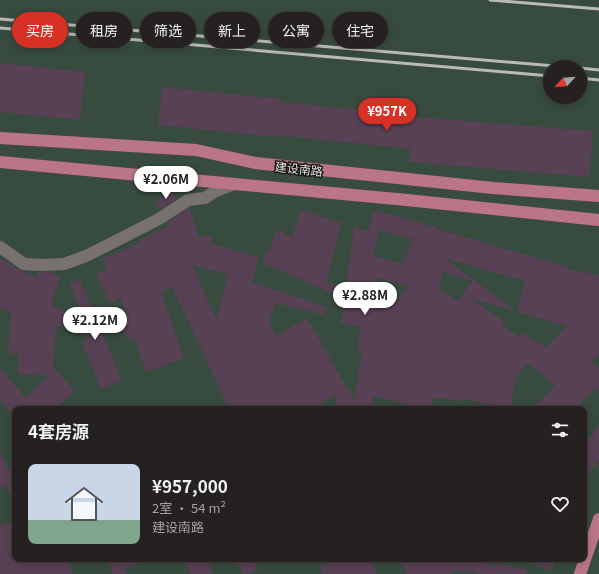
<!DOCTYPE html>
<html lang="zh">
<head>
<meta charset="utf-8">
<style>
  :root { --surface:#252120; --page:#312e2d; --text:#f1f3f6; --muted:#a3a3a5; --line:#423e3e; --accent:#d93025 }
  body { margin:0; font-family:Georgia,"Noto Sans SC",serif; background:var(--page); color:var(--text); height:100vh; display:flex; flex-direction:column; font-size:15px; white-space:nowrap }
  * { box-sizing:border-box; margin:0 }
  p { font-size:13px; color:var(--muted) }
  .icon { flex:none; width:22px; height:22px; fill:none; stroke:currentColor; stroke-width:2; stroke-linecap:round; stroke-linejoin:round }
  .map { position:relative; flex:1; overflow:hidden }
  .side { position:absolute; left:12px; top:406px; width:575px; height:156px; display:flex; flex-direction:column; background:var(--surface); border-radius:8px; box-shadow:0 2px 10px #0003,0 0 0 1px var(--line) }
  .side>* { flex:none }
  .banner { position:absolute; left:12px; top:12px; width:575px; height:36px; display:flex; gap:8px }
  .needle { width:26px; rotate:244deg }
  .controls { position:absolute; left:543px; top:60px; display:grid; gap:8px }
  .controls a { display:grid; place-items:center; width:44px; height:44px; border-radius:50%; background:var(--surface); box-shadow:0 2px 10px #0003,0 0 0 1px var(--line); font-size:20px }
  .price { position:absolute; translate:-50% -34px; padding:0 9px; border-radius:14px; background:#fff; color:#222; font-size:13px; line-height:26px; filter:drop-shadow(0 1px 2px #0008) }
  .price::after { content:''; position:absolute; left:50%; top:24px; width:12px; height:9px; margin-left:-6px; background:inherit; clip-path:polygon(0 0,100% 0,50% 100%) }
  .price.selected { background:var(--accent); color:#fff }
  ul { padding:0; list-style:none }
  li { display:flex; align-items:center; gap:12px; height:100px; padding:0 16px }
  li span { display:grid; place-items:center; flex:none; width:112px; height:80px; border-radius:8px; color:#555 }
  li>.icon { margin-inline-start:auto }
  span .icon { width:48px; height:48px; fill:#fffc; stroke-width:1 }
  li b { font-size:17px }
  h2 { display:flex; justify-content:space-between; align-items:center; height:48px; padding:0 16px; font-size:17px }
  .chip { padding:0 14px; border-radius:18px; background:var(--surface); box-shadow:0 2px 10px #0003,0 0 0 1px var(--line); font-size:14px; line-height:36px }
  .chip.selected { background:var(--accent); color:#fff }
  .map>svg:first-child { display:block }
</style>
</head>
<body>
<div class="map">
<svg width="599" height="574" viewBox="0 0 599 574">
  <rect width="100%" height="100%" fill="#312c2b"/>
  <path fill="#374b3e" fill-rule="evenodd" d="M0,0h599v574h-599zM550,67h30v30h-30zM15,409h569v150h-569z"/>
  <g fill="#584154" fill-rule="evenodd">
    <polygon points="0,63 85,72 80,120 0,112"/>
    <polygon points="162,87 281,99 281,102 402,114 402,116 593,131 589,177 409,162 410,149 277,135 277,137 158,125"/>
    <polygon points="172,191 176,199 160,209 155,202"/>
    <path d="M189,208l10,29 12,-2 1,9 47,13 -7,25 75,25 -3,8 -48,-12 -7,18 7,15 31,-18 47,82 8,-47 -4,-1 2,-26 -19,-2 3,-22 -4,-1 1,-4 -79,-34 6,-14h2l7,-19 15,7 9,-27 40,13 -15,60 20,4 8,-61 14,5 6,-21 64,18 -1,1 131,38 -1,2 32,6v79l-7,8 7,6v23l-4,-3 -19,21h-44l23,-24 -27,-22 -2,3 -1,-1 -10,15 -4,28 -49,-9v2l-28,-3 -3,11h-5l-52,-13 -2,13h-38l3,-14 -25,14h-83l-57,-122 -11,5 23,66 -38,14 -12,-34 -6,3 -9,-19 9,-5 -8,-19 -10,5 -14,-29 11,-4 -5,-11 38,-16 -1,-3 31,-14 -2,-4zM380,231l33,8 -11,25 -30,-9zM444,258l81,23 -8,31 50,14 -21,22 -23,-15 -3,4 -18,-11 3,-4 -34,-23 45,12zM192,265l36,10 -12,44zM443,272l29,9 -14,20 -19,-11zM379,278l29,8 -15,19 -16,-3z"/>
    <polygon points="0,258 20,270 37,278 38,272 49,272 60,276 51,306 69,312 64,328 56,326 53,367 75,391 55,409 15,409 15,418 0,400 0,367 25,398 49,376 18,374 19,354 8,353 11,312 0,308"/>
    <polygon points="80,280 122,381 101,389 82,342 88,340 77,314 83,316 69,283"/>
    <polygon points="599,425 599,460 584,480 584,446"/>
    <polygon points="0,453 9,470 15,467 15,503 5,485 0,488"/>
    <polygon points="15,521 15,559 67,559 73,574 0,574 0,525"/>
    <polygon points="107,559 148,559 125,569 128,574 113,574"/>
    <polygon points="184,559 207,559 213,574 190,574"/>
    <polygon points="235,559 253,559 258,569 248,574 243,574"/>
    <polygon points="336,559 370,559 377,574 322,574 319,566"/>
    <polygon points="399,559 468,559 496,566 497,563 527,570 526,574 478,574 479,572 451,571 451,574 406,574"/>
    <polygon points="523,559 556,559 552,571 523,561"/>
  </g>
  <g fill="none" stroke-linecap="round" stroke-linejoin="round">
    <defs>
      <polyline id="minor" points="0,247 24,264 42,265 64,264 86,256 159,219 188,200 205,198 214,192 234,184"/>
      <g id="major">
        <polyline points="0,138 196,150 255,163 493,188 599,196"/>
        <polyline points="0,162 407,200 599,220"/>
        <polyline points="580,574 599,519"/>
      </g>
    </defs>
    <use href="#minor" stroke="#4d4a48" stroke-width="13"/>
    <use href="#major" stroke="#4d4a48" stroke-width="13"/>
    <use href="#minor" stroke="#777270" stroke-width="12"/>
    <use href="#major" stroke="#ba7687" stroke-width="12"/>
    <g stroke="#bbb9b7" stroke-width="3">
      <polyline points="490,0 599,9"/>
      <polyline points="0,19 566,67"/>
      <polyline points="0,28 550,76"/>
      <polyline points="580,68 599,70"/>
      <polyline points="580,78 599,80"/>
    </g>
  </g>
  <g text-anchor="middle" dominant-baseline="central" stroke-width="3" stroke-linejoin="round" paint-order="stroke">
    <g font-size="12" fill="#e4e2e0" stroke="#171514">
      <text transform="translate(299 168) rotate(6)">建设南路</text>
    </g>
  </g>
</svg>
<div class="controls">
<a><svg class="needle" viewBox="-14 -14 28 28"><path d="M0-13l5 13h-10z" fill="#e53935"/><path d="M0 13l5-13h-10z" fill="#a3a3a5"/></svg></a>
</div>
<b class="price selected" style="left:387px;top:132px">¥957K</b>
<b class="price" style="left:166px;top:200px">¥2.06M</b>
<b class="price" style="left:365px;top:316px">¥2.88M</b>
<b class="price" style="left:95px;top:341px">¥2.12M</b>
<div class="banner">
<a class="chip selected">买房</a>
<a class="chip">租房</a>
<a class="chip">筛选</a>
<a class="chip">新上</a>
<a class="chip">公寓</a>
<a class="chip">住宅</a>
</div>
<section class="side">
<h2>4套房源<svg class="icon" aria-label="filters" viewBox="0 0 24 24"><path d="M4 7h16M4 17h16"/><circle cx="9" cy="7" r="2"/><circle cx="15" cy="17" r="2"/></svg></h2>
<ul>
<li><span style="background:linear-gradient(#c9d6e8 70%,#7fa58c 0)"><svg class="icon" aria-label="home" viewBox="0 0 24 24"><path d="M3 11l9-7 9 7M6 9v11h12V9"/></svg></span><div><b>¥957,000</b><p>2室 · 54 m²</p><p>建设南路</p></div><svg class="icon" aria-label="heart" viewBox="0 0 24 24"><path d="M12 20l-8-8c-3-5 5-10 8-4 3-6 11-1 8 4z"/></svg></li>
</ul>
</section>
</div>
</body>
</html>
